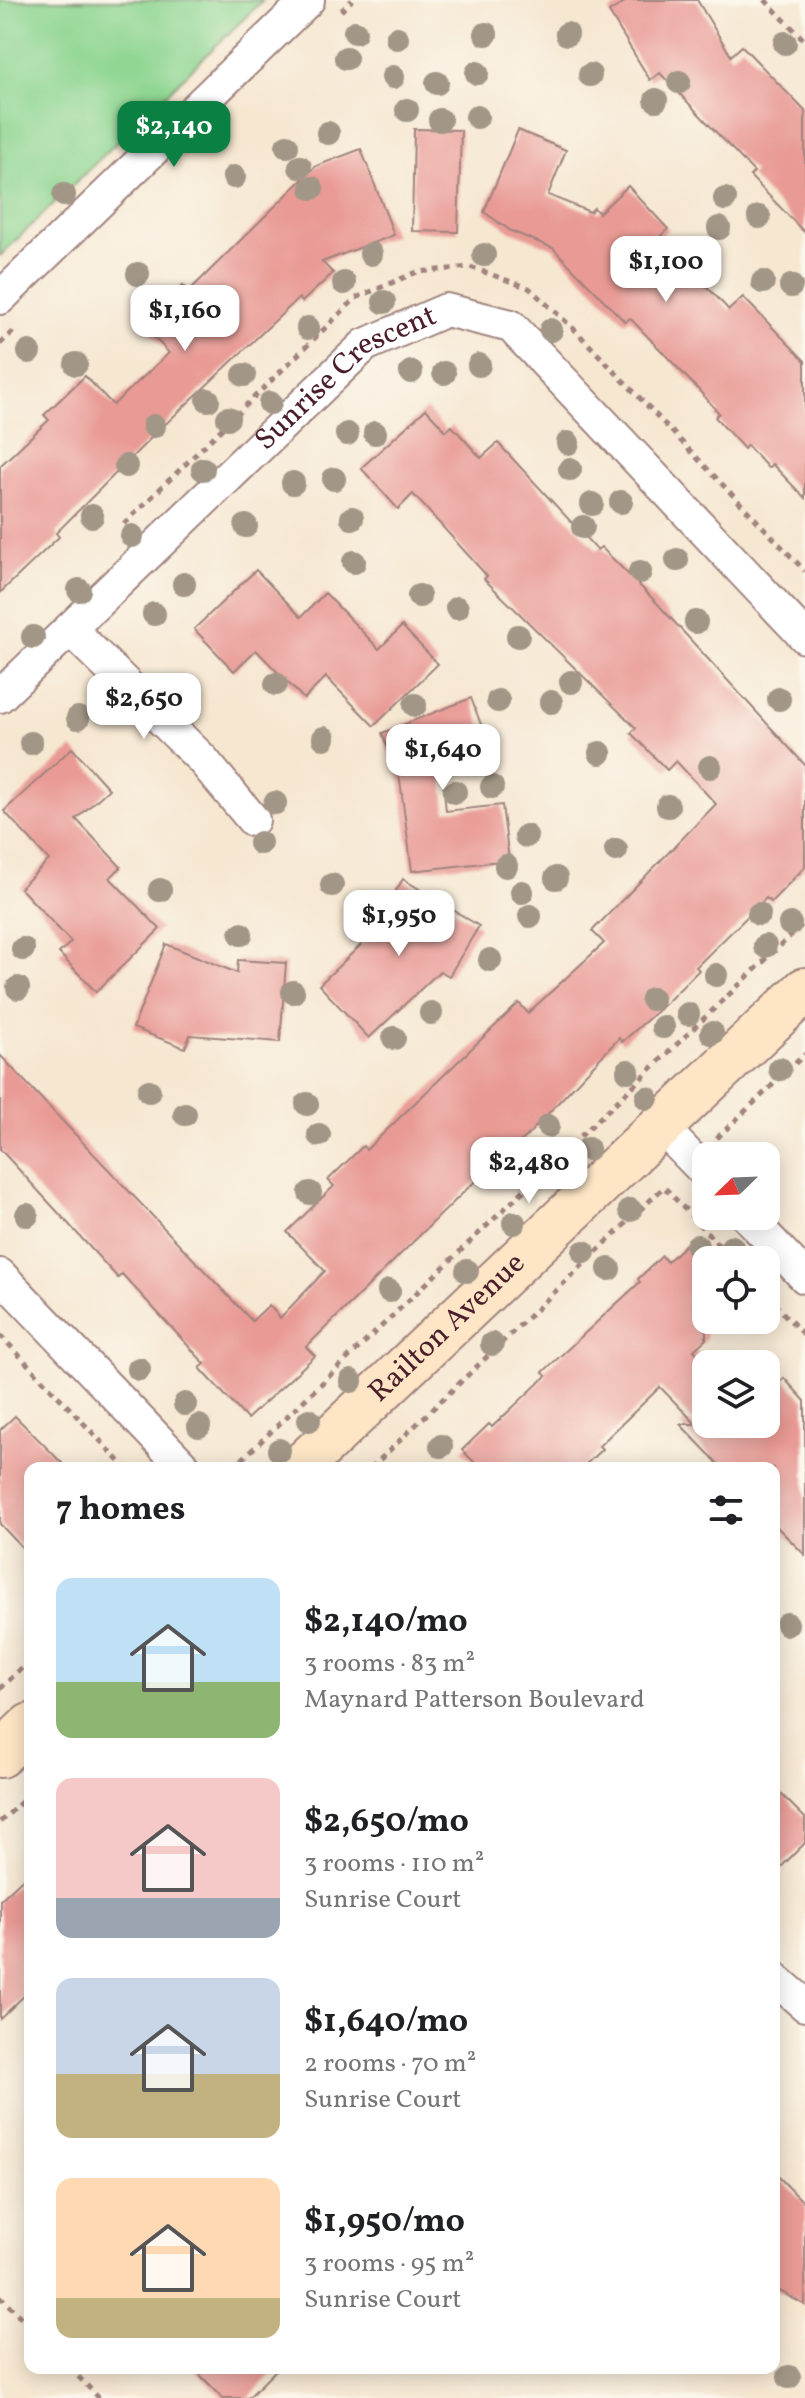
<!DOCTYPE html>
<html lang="en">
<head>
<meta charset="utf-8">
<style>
  :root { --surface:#fff; --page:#f2f2f2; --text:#202124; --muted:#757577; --accent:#0b8043 }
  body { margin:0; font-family:Vollkorn,serif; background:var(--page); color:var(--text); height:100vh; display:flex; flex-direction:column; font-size:30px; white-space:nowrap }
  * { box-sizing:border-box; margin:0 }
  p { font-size:26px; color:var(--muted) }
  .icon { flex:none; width:44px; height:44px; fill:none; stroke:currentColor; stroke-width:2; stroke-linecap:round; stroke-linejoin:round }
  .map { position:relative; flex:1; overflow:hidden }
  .panel { position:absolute; left:24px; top:1462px; width:756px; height:912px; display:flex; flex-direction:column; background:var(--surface); border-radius:16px; box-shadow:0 4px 20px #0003 }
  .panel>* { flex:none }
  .needle { width:52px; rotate:247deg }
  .buttons { position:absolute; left:692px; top:1142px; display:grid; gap:16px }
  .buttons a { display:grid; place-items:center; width:88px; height:88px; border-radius:16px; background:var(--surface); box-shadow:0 4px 20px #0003; font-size:40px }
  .price { position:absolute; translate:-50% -68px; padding:0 18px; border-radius:16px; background:#fff; color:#222; font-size:26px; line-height:52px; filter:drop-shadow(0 2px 4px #0008) }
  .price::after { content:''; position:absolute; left:50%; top:48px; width:24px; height:18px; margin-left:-12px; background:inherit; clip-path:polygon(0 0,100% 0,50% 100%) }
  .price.on { background:var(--accent); color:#fff }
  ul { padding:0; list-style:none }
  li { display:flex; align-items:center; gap:24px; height:200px; padding:0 32px }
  li span { display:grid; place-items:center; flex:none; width:224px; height:160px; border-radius:16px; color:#555 }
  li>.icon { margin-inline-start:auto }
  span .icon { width:96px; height:96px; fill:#fffc; stroke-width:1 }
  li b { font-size:34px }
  h2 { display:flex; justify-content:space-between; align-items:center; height:96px; padding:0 32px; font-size:34px }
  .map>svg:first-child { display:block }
</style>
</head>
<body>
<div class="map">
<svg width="805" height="2398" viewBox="0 0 805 2398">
  <rect width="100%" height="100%" fill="#fbf7ec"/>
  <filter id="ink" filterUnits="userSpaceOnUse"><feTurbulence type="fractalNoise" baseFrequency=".0125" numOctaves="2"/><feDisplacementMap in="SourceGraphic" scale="16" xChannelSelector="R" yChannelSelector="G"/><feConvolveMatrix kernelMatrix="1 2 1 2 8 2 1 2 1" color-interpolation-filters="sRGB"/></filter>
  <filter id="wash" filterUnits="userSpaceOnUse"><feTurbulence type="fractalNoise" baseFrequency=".006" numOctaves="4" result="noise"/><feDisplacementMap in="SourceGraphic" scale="32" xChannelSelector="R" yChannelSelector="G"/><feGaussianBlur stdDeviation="1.8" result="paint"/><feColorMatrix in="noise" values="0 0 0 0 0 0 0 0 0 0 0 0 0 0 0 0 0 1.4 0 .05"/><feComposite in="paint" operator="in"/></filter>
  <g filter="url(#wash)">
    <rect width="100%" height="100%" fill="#f6e7d1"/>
    <polygon fill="#8dd591" stroke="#6c7a5e" stroke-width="2" points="0,0 263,0 0,256"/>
    <g id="blocks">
      <g fill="#e99a94">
        <polygon points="628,0 697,0 731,56 742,46 805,111 805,233 750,176 754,172 660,73 650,80 609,12"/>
        <polygon points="414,129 461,130 458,232 412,231"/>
        <polygon points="518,130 566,150 548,195 590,212 594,208 599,213 628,186 668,229 660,237 729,310 743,297 805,361 805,498 772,464 768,468 747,445 744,449 715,417 719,413 695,386 630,318 625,322 553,248 511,231 484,212"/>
        <polygon points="361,149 394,235 322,262 333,273 302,302 299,298 156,433 56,533 59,537 0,593 0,466 49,420 44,415 85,376 113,405 169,353 142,324 183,285 189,291 316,166"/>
        <polygon points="426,409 446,431 452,426 481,458 498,443 597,550 601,547 655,601 805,765 805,867 771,902 766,898 696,967 699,970 665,1004 622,1042 619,1038 526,1137 469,1187 306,1347 315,1356 247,1419 200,1368 205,1364 122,1274 118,1278 0,1149 0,1055 252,1321 269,1305 280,1318 325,1271 287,1232 334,1186 328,1180 363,1146 366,1150 519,1003 528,1013 604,943 592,931 716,804 676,761 667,770 631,733 636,728 484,579 487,576 413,494 398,509 361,468"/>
        <polygon points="256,570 301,617 325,593 379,649 402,626 438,664 374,726 326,677 304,699 256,650 234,671 194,629"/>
        <polygon points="471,698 488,743 441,761 446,811 502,805 509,860 412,871 400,780 382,733"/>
        <polygon points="72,748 109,789 76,819 121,867 110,878 160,929 96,992 59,953 71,942 20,888 49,860 4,811"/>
        <polygon points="403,879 479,926 449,976 440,971 369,1038 319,985 367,939"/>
        <polygon points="166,944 237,973 238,960 286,963 280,1042 190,1035 185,1048 133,1028"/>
        <polygon points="686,1244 706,1265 706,1339 694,1350 706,1363 706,1424 766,1424 766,1395 784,1378 805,1401 805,1555 774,1524 774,1468 722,1468 680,1424 696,1424 660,1387 599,1446 602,1449 582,1468 480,1468 462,1450 489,1424 492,1427 546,1376 543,1372 640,1282 638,1279 662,1256 667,1262"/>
        <polygon points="15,1416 67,1468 30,1468 30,1556 0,1524 0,1430"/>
        <polygon points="774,1787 805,1818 805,1843 774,1874"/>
        <polygon points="30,1872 30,1990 0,2019 0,1900"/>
        <polygon points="774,2172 805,2204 805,2305 774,2288"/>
        <polygon points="193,2368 278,2368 248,2398 223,2398"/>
      </g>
    </g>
  </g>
  <g filter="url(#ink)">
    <use href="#blocks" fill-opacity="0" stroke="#a0837e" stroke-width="2"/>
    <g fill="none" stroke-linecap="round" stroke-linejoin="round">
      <defs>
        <g id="street">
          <polyline points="0,298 308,0"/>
          <polyline points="70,629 202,759 253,820"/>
          <path id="s1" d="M0,696l365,-351 81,-35 65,16 294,311"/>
          <polyline points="662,1128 706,1173"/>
          <polyline points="747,1216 805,1277"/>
          <polyline points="0,1275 185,1468"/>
          <polyline points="774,1978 805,2005"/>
        </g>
        <g id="secondary">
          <path id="s2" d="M299,1468l506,-478"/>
          <polyline points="0,1755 30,1726"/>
        </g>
      </defs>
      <use href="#street" stroke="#a0837e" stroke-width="36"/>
      <use href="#secondary" stroke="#a0837e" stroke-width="48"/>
      <g stroke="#a0837e" stroke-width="5" stroke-dasharray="6 6" stroke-linecap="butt">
        <polyline points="765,0 805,41"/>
        <polyline points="341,11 352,0"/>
        <polyline points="0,344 14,331"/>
        <polyline points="124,524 356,298 417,272 470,267 529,288 574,329 805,571"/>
        <polyline points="717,1138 805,1054"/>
        <polyline points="766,1295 805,1336"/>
        <polyline points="0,1335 126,1468"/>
        <polyline points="233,1468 805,922"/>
        <polyline points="371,1468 664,1187 733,1260"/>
        <polyline points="0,1689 30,1660"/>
        <polyline points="0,1822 30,1794"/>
        <polyline points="0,2296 30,2327"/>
        <polyline points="70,2368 99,2398"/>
      </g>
      <use href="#street" stroke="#fff" stroke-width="32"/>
      <use href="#secondary" stroke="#fde5c5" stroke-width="44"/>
    </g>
    <g fill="#a29787">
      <circle cx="355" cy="32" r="12"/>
      <circle cx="486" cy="34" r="12"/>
      <circle cx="567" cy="34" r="12"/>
      <circle cx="397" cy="38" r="12"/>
      <circle cx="785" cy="43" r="12"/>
      <circle cx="346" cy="58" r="12"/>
      <circle cx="477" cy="73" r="12"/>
      <circle cx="590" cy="75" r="12"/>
      <circle cx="393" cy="77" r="12"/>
      <circle cx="679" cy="82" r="12"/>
      <circle cx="437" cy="83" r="12"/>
      <circle cx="656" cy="100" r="12"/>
      <circle cx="407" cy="110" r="12"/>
      <circle cx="477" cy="117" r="12"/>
      <circle cx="440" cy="120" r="12"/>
      <circle cx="137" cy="125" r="12"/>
      <circle cx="328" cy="133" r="12"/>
      <circle cx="287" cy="146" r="12"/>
      <circle cx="300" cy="167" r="12"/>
      <circle cx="234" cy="177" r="12"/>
      <circle cx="312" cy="188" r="12"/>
      <circle cx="64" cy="195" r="12"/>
      <circle cx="725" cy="199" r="12"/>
      <circle cx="759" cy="217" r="12"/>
      <circle cx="719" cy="228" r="12"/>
      <circle cx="371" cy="254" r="12"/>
      <circle cx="484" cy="255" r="12"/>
      <circle cx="138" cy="274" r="12"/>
      <circle cx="763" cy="282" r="12"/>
      <circle cx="344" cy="283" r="12"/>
      <circle cx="791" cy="286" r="12"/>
      <circle cx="384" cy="302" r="12"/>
      <circle cx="308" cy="328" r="12"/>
      <circle cx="551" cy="330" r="12"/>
      <circle cx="29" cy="352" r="12"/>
      <circle cx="76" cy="364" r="12"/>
      <circle cx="479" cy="365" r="12"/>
      <circle cx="411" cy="372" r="12"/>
      <circle cx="444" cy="373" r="12"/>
      <circle cx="244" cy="375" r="12"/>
      <circle cx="208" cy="400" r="12"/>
      <circle cx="270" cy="403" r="12"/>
      <circle cx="228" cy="418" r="12"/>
      <circle cx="154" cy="426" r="12"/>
      <circle cx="375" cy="433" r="12"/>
      <circle cx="347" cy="434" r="12"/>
      <circle cx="568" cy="443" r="12"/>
      <circle cx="126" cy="466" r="12"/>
      <circle cx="203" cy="469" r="12"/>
      <circle cx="570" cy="469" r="12"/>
      <circle cx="334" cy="479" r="12"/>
      <circle cx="293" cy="483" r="12"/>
      <circle cx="621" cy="502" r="12"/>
      <circle cx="592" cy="504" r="12"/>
      <circle cx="92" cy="516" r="12"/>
      <circle cx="352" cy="518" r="12"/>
      <circle cx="246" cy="526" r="12"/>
      <circle cx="583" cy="527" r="12"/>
      <circle cx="132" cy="536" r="12"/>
      <circle cx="677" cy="560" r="12"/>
      <circle cx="354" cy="562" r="12"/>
      <circle cx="640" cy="572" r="12"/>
      <circle cx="184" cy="584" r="12"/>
      <circle cx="79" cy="590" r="12"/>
      <circle cx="419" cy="596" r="12"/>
      <circle cx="457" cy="608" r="12"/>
      <circle cx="154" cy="614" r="12"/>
      <circle cx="696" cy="622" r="12"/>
      <circle cx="518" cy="636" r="12"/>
      <circle cx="33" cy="637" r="12"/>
      <circle cx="571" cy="682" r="12"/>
      <circle cx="276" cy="684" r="12"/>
      <circle cx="779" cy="699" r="12"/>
      <circle cx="498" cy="701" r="12"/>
      <circle cx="551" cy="702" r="12"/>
      <circle cx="415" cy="705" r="12"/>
      <circle cx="78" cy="718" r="12"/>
      <circle cx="324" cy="738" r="12"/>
      <circle cx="31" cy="743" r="12"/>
      <circle cx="600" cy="753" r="12"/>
      <circle cx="710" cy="767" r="12"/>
      <circle cx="492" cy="787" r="12"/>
      <circle cx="455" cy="792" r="12"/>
      <circle cx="275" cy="803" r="12"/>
      <circle cx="668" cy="806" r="12"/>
      <circle cx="526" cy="836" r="12"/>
      <circle cx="260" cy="843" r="12"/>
      <circle cx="616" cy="850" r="12"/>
      <circle cx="506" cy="866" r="12"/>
      <circle cx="556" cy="878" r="12"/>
      <circle cx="332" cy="885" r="12"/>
      <circle cx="160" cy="890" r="12"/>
      <circle cx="522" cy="892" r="12"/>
      <circle cx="759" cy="914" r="12"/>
      <circle cx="530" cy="916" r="12"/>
      <circle cx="790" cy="924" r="12"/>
      <circle cx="241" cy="934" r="12"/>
      <circle cx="765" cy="946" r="12"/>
      <circle cx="23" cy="949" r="12"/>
      <circle cx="490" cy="960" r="12"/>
      <circle cx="716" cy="975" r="12"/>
      <circle cx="18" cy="988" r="12"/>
      <circle cx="293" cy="992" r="12"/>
      <circle cx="652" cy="999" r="12"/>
      <circle cx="431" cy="1013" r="12"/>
      <circle cx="688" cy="1014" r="12"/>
      <circle cx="663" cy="1027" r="12"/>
      <circle cx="712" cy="1033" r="12"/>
      <circle cx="394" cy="1038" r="12"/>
      <circle cx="780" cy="1069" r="12"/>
      <circle cx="628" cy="1071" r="12"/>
      <circle cx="149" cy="1091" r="12"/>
      <circle cx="647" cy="1098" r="12"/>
      <circle cx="307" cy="1104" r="12"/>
      <circle cx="185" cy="1114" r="12"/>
      <circle cx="548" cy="1126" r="12"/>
      <circle cx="319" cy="1135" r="12"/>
      <circle cx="588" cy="1149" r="12"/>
      <circle cx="310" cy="1193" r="12"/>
      <circle cx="630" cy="1210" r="12"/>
      <circle cx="27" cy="1215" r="12"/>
      <circle cx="514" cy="1223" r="12"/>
      <circle cx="697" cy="1246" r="12"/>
      <circle cx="732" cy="1247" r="12"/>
      <circle cx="584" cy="1252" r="12"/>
      <circle cx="609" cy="1269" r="12"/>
      <circle cx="467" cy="1271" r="12"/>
      <circle cx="389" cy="1291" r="12"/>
      <circle cx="492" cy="1344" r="12"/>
      <circle cx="139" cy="1369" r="12"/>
      <circle cx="351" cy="1381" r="12"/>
      <circle cx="185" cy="1404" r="12"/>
      <circle cx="309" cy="1420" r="12"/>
      <circle cx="199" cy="1426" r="12"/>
      <circle cx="441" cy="1446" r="12"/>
      <circle cx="279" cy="1450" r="12"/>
      <circle cx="787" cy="1624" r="12"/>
      <circle cx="789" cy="2377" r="12"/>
    </g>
  </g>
  <g text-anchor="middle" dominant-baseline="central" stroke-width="6" stroke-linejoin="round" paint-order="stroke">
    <g font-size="30" fill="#4a1f2b" stroke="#fbf7ec">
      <text stroke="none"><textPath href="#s1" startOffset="472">Sunrise Crescent</textPath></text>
      <text stroke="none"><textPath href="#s2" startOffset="204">Railton Avenue</textPath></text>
    </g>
  </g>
</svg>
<div class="buttons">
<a><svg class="needle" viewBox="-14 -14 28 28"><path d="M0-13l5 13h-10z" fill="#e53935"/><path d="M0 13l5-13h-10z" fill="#757577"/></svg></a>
<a><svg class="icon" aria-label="locate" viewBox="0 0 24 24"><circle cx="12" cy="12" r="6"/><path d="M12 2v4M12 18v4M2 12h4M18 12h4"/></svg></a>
<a><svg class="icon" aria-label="layers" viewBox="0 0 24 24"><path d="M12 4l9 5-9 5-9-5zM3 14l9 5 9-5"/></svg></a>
</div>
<b class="price on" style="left:174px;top:169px">$2,140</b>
<b class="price" style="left:666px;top:304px">$1,100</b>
<b class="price" style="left:185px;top:353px">$1,160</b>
<b class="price" style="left:144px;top:741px">$2,650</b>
<b class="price" style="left:443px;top:792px">$1,640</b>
<b class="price" style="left:399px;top:958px">$1,950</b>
<b class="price" style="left:529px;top:1205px">$2,480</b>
<section class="panel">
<h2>7 homes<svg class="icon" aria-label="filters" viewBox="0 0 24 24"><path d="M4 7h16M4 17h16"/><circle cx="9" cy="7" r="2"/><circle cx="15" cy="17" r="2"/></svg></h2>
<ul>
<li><span style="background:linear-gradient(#bfe0f5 65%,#8fb573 0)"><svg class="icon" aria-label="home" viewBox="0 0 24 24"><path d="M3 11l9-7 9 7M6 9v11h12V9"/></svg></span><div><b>$2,140/mo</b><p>3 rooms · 83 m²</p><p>Maynard Patterson Boulevard</p></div></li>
<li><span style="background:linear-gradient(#f6c9c9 75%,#9aa5b1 0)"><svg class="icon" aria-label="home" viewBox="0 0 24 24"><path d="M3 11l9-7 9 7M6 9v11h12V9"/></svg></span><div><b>$2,650/mo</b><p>3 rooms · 110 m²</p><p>Sunrise Court</p></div></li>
<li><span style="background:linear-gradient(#c9d6e8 60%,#c2b280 0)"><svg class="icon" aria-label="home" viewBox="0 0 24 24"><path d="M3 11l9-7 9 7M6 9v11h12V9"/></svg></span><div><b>$1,640/mo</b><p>2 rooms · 70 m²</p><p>Sunrise Court</p></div></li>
<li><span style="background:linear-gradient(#ffd9b3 75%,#c2b280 0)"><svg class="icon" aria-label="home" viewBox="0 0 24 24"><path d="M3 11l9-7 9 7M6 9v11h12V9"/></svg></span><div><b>$1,950/mo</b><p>3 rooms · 95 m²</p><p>Sunrise Court</p></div></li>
</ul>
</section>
</div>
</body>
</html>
